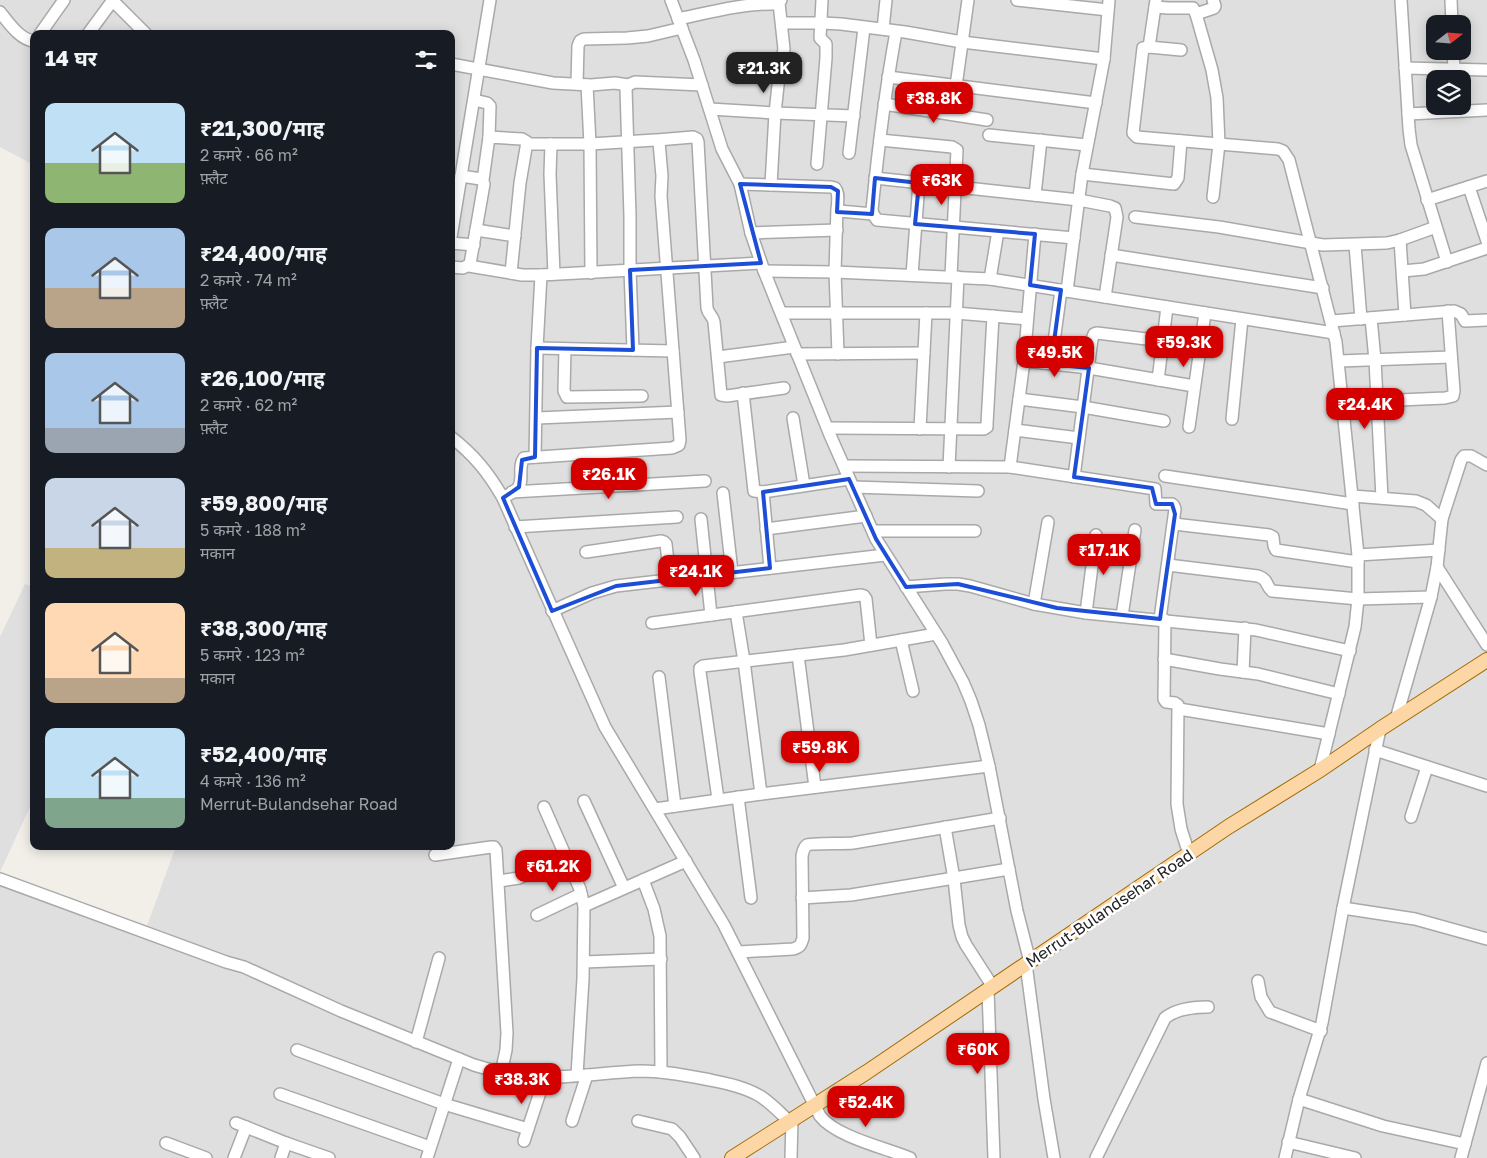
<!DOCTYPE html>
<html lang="hi">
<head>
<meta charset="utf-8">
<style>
  :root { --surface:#171b24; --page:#242831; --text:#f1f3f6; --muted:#9ea1a6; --accent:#d40000 }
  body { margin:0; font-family:"Golos Text","Noto Sans Devanagari",sans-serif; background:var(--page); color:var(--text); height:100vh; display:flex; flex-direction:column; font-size:19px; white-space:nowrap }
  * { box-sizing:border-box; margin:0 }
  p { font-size:16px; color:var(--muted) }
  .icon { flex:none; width:28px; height:28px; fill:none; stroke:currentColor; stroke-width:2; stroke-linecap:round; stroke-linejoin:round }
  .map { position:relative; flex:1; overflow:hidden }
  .sheet { position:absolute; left:30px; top:30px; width:425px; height:820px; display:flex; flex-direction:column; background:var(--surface); border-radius:10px; box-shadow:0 2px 12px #0003 }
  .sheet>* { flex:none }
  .needle { width:32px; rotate:73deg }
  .fabs { position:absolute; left:1426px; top:15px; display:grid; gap:10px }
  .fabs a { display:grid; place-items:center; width:45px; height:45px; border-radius:10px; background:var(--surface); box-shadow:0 2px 12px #0003; font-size:25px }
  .price { position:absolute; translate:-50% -42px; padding:0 11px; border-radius:10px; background:var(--accent); color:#fff; font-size:16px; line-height:32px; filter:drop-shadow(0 1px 2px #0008) }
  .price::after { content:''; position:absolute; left:50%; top:30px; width:15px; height:11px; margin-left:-8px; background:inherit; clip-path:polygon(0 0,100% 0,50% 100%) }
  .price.current { background:#222; color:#fff }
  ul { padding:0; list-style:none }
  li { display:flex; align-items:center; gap:15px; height:125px; padding:0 15px }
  li span { display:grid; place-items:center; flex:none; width:140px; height:100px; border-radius:10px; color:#555 }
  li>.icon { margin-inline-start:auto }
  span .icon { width:60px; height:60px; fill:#fffc; stroke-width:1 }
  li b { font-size:21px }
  h2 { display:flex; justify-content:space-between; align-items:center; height:60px; padding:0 15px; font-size:21px }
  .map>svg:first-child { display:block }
</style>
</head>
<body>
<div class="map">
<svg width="1487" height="1158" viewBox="0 0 1487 1158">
  <rect width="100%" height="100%" fill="#f2efe9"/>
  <g fill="#e0dfdf" fill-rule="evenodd">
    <path d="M0,0h1487v1158h-1487v-284l147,52 29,-80h275v-812h-417v131l-34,-18zM1435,24h27v27h-27zM1435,79h27v27h-27z"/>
    <polygon points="25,584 34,588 34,798 0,872 0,637"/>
  </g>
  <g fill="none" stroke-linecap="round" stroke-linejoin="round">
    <defs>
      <g id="minor">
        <polyline points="112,0 146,34"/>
        <polyline points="671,0 694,60 722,149 740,184 751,233 764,271 830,435 876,539 942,643 963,682 971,701 979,725 989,766 1017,911 1030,962"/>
        <polyline points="1017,0 1108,10"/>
        <polyline points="1401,0 1409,129 1411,145 1447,262"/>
        <polyline points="1451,0 1452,24"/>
        <polyline points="1155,7 1168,8 1193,8 1196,14 1214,8 1215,6 1213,0"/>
        <path d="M0,12c8,10 20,28 34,29"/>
        <polyline points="1196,14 1212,70 1217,98 1219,144 1213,197"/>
        <path d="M678,19c33,-7 66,-16 99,-15l4,-4"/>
        <polyline points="782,23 822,23 841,24 905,32 962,42 1104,59"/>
        <polyline points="883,29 886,0"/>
        <path d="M896,32c-11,59 -18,118 -24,178l1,4 4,6 197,18"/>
        <polyline points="40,34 64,0"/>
        <polyline points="88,34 113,0"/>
        <polyline points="1149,47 1156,0"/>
        <polyline points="1181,50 1149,47 1143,48 1133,133 1137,137 1278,149 1283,151 1289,160 1336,342 1358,555 1358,599 1355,627 1320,770"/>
        <polyline points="1453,51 1454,69"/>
        <polyline points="451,64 553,83 591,85 615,83 628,85"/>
        <polyline points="1405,68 1487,70"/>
        <polyline points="888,77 1096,103"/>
        <polyline points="577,84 578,46 580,41 584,39 627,38 648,36 682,28"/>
        <polyline points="587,85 590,144 591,273"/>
        <polyline points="474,100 487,103 490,106 489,137"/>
        <polyline points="884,104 987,120"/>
        <polyline points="710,109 775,113 854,116"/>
        <polyline points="950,113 956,86 968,0"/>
        <polyline points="1408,114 1487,110"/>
        <polyline points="989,135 1087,145"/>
        <path d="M657,140l36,-3 4,2 1,3 9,166c1,6 6,8 7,14l7,73 6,1 57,-8"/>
        <polyline points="880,140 952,147 957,150 951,276"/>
        <polyline points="551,144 550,174 554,274"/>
        <polyline points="849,153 864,28"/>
        <polyline points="817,164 826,58 826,44 820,38 822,0"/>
        <polyline points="1082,174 1174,184 1178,178 1181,141"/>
        <polyline points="875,178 1079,200 1110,206 1115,208 1117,217 1105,297"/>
        <polyline points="483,180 489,137 522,139 527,142 520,183 511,273"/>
        <path d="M740,184l91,3 4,1c6,7 0,16 4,23l34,3"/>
        <polyline points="771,185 775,113 780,67 784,49 779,3"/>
        <polyline points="1469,187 1487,241"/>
        <polyline points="1035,195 1041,140"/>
        <polyline points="1427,200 1487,181"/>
        <polyline points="837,208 835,272 838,354"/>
        <polyline points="1135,217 1219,227 1323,245 1387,243 1400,240 1436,227"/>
        <polyline points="476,230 515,236"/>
        <polyline points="751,233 837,230"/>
        <polyline points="451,237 461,176"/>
        <polyline points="1400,240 1405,315"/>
        <polyline points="451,243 474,245"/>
        <polyline points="1355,245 1361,319"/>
        <polyline points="1111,255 1323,288"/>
        <polyline points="469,266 522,275 541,275 761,263"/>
        <polyline points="451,267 463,268 470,264 484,184 481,179 461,176 490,0"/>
        <polyline points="764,271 835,272 990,279 1334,333"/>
        <polyline points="1403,271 1424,269 1487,248"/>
        <polyline points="912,275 919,183"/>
        <polyline points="990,279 998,231"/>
        <polyline points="1067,291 1082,174 1104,59 1109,0"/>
        <polyline points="782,313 956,313 1027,319"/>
        <polyline points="1371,318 1375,360 1382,498"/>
        <polyline points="1332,321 1454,311 1461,314 1465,321 1487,320"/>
        <polyline points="537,348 673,351"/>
        <polyline points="565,349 564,391 567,397 642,396"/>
        <polyline points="633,350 630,270 630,216 626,89 628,85 635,82 702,85"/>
        <polyline points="797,354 924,353"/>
        <polyline points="718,357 794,347"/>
        <polyline points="1024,361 1089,368 1194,386"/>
        <polyline points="1339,361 1451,357"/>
        <polyline points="1051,364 1061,290"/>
        <polyline points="1158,380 1167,307"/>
        <polyline points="743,393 754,491 763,492 849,479"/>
        <polyline points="1019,399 1083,407 1164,421"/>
        <polyline points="1377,401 1445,398 1453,396 1454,391 1448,311"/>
        <polyline points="537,418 678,412"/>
        <polyline points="793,418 804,485"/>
        <polyline points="1232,419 1242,319"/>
        <polyline points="1189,427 1205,313"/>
        <polyline points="828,428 984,429 987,427 987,424 993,316"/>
        <polyline points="920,429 926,313"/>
        <polyline points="1015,430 1079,438"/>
        <path d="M451,437c23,18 37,35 52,61l102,229 119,198 96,191c16,21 66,32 90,42"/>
        <polyline points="535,457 537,348 541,275"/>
        <polyline points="844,466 1010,467 1155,489 1156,504 1172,504 1174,506 1175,509 1160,619"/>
        <polyline points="949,467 958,277"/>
        <polyline points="1010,467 1024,361 1035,234"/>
        <polyline points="1165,476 1353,504"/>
        <polyline points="1074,477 1092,339 1094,334 1097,333 1163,341"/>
        <polyline points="853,487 978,491"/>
        <polyline points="512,492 705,481"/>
        <polyline points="763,492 770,568"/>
        <polyline points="723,493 732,572"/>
        <polyline points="1353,496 1416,501 1426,505 1442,519"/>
        <path d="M503,498c4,-3 10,-5 14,-9 8,-8 0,-22 7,-31l148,-10 7,-3 1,-5 -19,-244 1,-20 -3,-34 -4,-2 -65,4h-63"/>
        <polyline points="701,519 711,615"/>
        <polyline points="1174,524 1269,535 1273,537 1274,546 1276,550 1358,562"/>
        <polyline points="515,527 677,517"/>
        <polyline points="766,529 866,516"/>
        <polyline points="873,531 975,531"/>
        <polyline points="586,552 661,541 664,542 666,544 670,579"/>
        <polyline points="1358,555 1439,550"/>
        <path d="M1168,565l90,11c11,4 7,9 14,15l86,8 73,-2"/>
        <polyline points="1437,567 1487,645"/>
        <polyline points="906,587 945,584 958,584 970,586 1034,604 1057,608 1086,613 1256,630 1350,651"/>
        <polyline points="1034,604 1048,522"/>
        <polyline points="552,611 592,593 616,586 885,555"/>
        <polyline points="736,612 744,661 761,794"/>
        <polyline points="1086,613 1096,535"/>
        <polyline points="1122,616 1135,530"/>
        <polyline points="1165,620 1164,699 1166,702 1175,703 1178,705 1177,804 1181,829 1189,854"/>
        <polyline points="652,623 861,595 864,596 866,599 871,645"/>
        <polyline points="901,640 913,691"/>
        <polyline points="798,655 815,787"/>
        <polyline points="1164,659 1220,669 1258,674 1339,694"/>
        <polyline points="1243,672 1245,628"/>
        <polyline points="659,677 675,806"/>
        <polyline points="1179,709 1329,734"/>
        <polyline points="1396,719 1431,597 1437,567 1442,519 1461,460 1464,456 1471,456 1487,465"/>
        <polyline points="1375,750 1487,786"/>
        <polyline points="738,797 751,898"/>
        <polyline points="718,799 700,672 700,668 703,666 844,650 936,634"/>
        <polyline points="584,801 624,888"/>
        <polyline points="544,807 580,889 584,906 583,979 577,1075"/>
        <polyline points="655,809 761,794 989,766"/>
        <polyline points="1411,817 1427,767"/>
        <polyline points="945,827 954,879 959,925 962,937 966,945 993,987"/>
        <polyline points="435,855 491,847 494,847 496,850 507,1033 506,1050 501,1073"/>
        <path d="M0,879l226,83 18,5 97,44 133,54c24,8 49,12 75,12 30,0 61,-5 92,-6 22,0 43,4 64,8 19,4 38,7 55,17 11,7 20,17 29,25"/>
        <polyline points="643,880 654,909 660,936 661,1072"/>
        <polyline points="499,881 519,878 565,855"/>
        <polyline points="802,898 851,895 1009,869"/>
        <polyline points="584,906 686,861"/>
        <polyline points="1343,908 1415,919 1487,939"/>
        <polyline points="537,915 581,894"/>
        <path d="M739,952l54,-3c7,-2 8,-4 10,-11l-1,-82c1,-4 1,-8 5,-11 4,-2 38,-1 46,-2l147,-25"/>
        <polyline points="584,962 661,959"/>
        <polyline points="1026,964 1044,1099 1054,1158"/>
        <polyline points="1258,981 1261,997 1270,1012 1321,1031"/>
        <polyline points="988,990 994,1158"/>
        <polyline points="416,1042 439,958"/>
        <polyline points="297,1050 444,1104 528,1129"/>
        <polyline points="280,1094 430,1147"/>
        <polyline points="1299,1099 1383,1126 1465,1144"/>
        <polyline points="572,1121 587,1075"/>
        <polyline points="638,1121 672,1129 680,1137 694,1158"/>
        <polyline points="236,1123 286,1143 329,1158"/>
        <polyline points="524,1141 545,1077"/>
        <polyline points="1288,1142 1355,1158"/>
        <polyline points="166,1143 206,1158"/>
        <polyline points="234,1158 246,1127"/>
        <polyline points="281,1158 286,1143"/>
        <polyline points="427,1158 459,1059"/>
        <polyline points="791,1158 792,1119"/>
        <path d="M1096,1158l69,-140c11,-9 30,-11 43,-11"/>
        <polyline points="1285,1158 1299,1099 1322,1023 1343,908 1380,729"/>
        <polyline points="1461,1158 1487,1063"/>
      </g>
      <polyline id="major" points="732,1158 867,1072 1228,827 1320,770 1380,729 1487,660"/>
    </defs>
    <use href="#minor" stroke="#a9a9a9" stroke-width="14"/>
    <use href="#major" stroke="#a06b00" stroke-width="16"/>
    <use href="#minor" stroke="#fff" stroke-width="11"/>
    <use href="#major" stroke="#fcd6a4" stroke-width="14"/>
  </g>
  <path fill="none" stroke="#1d4ed8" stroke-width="4" stroke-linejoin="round" d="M875,178l44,5 -4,41 120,10 -5,51 31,5 -10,74 38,4 -15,109 78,11 4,16h16l3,10 -15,105 -103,-11 -99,-24 -52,3 -30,-48 -27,-60 -86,13 7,76 -154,18 -64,25 -49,-113 16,-11 3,-27 13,-3 2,-109 96,2 -3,-80 131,-7 -21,-79 91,3 7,4 -1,21 35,2z"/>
  <g text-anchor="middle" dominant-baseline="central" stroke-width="5" stroke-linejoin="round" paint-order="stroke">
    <g font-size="16" fill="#222" stroke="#fff">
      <text transform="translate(1109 908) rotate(-34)">Merrut-Bulandsehar Road</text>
    </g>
  </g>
</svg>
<div class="fabs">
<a><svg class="needle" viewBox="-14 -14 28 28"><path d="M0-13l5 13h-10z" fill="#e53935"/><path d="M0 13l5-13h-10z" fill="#9ea1a6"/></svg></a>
<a><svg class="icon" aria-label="layers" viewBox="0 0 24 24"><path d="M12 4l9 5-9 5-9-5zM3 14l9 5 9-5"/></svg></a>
</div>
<b class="price current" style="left:764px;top:94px">₹21.3K</b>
<b class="price" style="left:934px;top:124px">₹38.8K</b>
<b class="price" style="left:942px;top:206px">₹63K</b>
<b class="price" style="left:1184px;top:368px">₹59.3K</b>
<b class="price" style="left:1055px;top:378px">₹49.5K</b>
<b class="price" style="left:1365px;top:430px">₹24.4K</b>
<b class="price" style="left:609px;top:500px">₹26.1K</b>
<b class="price" style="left:1104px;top:576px">₹17.1K</b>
<b class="price" style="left:696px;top:597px">₹24.1K</b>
<b class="price" style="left:820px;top:773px">₹59.8K</b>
<b class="price" style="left:553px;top:892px">₹61.2K</b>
<b class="price" style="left:978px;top:1075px">₹60K</b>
<b class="price" style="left:522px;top:1105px">₹38.3K</b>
<b class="price" style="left:866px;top:1128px">₹52.4K</b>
<section class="sheet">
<h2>14 घर<svg class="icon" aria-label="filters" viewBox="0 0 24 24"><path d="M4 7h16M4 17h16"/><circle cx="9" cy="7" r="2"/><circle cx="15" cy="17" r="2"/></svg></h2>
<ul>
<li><span style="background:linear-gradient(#bfe0f5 60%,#8fb573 0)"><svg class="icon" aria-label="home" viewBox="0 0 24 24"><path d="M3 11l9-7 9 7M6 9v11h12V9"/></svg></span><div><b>₹21,300/माह</b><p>2 कमरे · 66 m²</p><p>फ़्लैट</p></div></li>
<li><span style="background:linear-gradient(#a9c7e8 60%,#b9a48a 0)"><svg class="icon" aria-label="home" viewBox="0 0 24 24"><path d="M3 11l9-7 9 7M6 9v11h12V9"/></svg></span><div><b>₹24,400/माह</b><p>2 कमरे · 74 m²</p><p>फ़्लैट</p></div></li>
<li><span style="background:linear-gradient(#a9c7e8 75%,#9aa5b1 0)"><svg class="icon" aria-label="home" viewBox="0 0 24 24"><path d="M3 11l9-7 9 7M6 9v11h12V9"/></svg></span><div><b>₹26,100/माह</b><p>2 कमरे · 62 m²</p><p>फ़्लैट</p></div></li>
<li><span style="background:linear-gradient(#c9d6e8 70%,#c2b280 0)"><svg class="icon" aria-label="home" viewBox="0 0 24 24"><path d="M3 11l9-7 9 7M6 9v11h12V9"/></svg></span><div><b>₹59,800/माह</b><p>5 कमरे · 188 m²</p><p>मकान</p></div></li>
<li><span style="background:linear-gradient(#ffd9b3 75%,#b9a48a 0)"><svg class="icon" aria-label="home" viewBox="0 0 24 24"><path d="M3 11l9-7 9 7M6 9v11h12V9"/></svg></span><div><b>₹38,300/माह</b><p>5 कमरे · 123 m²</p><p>मकान</p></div></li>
<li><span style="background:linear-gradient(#bfe0f5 70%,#7fa58c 0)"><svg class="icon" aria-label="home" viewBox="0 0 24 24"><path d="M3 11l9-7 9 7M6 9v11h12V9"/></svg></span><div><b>₹52,400/माह</b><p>4 कमरे · 136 m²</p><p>Merrut-Bulandsehar Road</p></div></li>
</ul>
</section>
</div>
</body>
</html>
